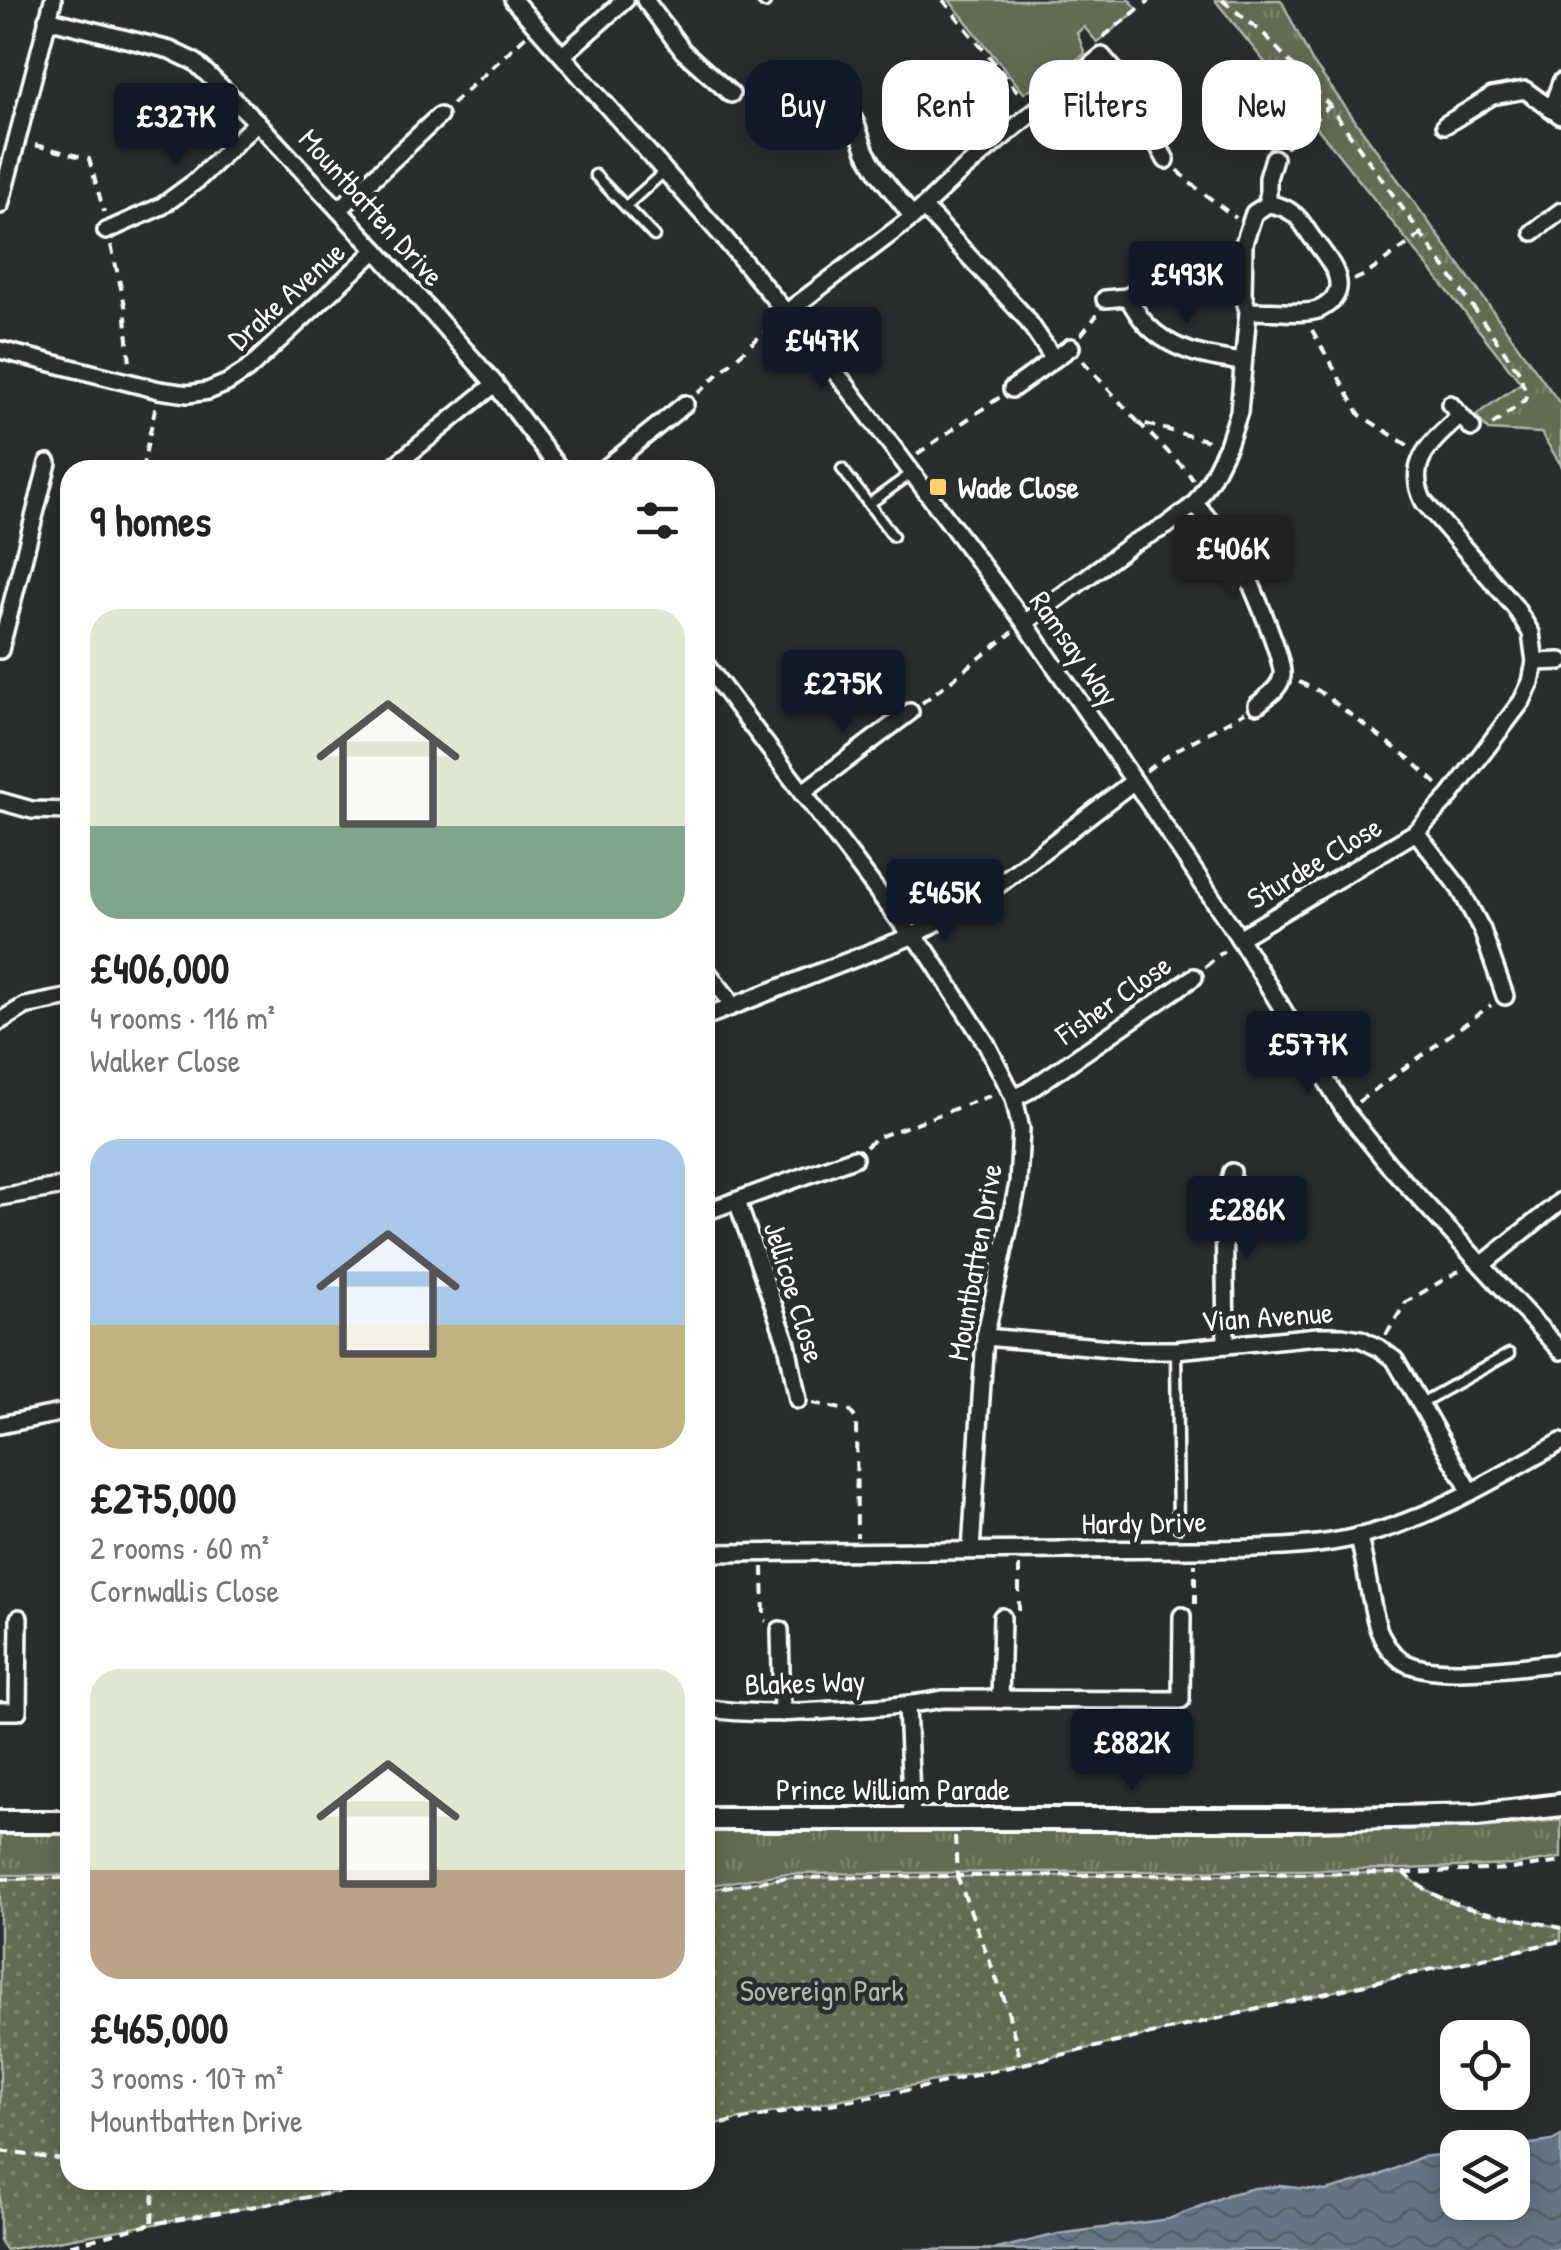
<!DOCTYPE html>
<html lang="en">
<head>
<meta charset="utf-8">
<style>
  :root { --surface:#fff; --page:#f2f2f2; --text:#222; --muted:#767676; --accent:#111827 }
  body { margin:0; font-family:"Patrick Hand",sans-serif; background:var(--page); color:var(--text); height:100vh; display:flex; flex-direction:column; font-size:38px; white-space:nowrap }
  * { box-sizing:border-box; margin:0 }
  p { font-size:32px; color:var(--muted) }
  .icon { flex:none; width:55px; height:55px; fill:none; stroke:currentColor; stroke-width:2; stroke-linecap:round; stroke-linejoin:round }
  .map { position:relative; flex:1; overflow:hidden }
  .side { position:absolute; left:60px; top:460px; width:655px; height:1730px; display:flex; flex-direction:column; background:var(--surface); border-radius:30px; box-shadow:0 5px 25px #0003 }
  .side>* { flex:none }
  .guide { position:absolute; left:745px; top:60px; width:665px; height:90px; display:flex; gap:20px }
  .fabs { position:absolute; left:1440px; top:2020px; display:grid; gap:20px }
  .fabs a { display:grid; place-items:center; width:90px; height:90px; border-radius:20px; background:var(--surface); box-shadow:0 5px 25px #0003; font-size:50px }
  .price { position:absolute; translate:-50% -85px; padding:0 22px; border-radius:10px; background:var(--accent); color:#fff; font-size:32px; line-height:65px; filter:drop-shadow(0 2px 5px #0008) }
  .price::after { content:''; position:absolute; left:50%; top:60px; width:30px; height:22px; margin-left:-15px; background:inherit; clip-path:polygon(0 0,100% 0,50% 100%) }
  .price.current { background:#222; color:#fff }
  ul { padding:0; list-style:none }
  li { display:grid; align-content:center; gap:20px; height:530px; padding:0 30px }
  li span { display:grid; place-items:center; height:310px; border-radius:30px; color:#555 }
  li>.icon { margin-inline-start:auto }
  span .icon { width:180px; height:180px; fill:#fffc; stroke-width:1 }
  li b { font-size:42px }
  h2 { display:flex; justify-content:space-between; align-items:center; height:120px; padding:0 30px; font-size:42px }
  .pill { padding:0 35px; border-radius:30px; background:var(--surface); box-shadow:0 5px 25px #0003; font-size:35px; line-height:90px }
  .pill.current { background:var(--accent); color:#fff }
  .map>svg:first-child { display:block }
</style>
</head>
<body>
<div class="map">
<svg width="1561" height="2250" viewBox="0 0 1561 2250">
  <defs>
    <pattern id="grass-tufts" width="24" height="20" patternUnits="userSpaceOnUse" patternTransform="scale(2.5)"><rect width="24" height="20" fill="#646c52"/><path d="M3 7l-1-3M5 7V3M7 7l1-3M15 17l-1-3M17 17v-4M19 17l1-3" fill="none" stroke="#7b826c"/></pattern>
    <pattern id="park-dots" width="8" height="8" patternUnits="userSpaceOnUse" patternTransform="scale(2.5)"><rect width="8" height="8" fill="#646c52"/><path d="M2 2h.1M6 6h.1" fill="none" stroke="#7b826c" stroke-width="1.8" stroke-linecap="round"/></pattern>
    <pattern id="water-waves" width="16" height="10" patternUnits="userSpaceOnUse" patternTransform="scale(2.5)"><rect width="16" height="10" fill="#657585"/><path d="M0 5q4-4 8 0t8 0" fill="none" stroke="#575e66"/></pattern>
  </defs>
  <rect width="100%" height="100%" fill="#2a2d2e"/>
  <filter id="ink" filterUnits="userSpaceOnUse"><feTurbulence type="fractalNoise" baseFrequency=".01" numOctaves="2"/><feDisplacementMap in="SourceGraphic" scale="20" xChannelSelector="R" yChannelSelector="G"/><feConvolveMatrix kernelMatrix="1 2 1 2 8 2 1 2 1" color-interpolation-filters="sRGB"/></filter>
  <g filter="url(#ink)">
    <g fill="url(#grass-tufts)" stroke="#b2b6a8" stroke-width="2.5">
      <polygon points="1215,0 1281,0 1312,61 1561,405 1561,465 1541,433 1488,430 1476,415 1521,383"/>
      <polygon points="1561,1820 1561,1858 1514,1865 1402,1869 782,1874 705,1886 705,1831 1491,1827"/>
      <rect x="0" y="1832" width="70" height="43"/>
    </g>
    <g fill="url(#park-dots)" stroke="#b2b6a8" stroke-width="2.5">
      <path d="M1404,1873c43,41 103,41 157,55v13l-187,41 -353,82 -316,62v-236l78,-12z"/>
      <polygon points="70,1878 70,2180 406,2180 5,2250 0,2241 0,1879"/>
    </g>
    <polygon fill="#646c52" stroke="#b2b6a8" stroke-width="2.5" points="949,0 1130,0 1138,10 1097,42 1084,27 1077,33 1085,54 1024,93"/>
    <polygon fill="url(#water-waves)" stroke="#a3acb6" stroke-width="2.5" points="1561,2136 1561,2250 904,2250 996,2249 1058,2234 1169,2219 1230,2194 1255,2188 1280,2186 1326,2191 1376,2177 1421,2157 1457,2153 1458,2202 1512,2202 1512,2148 1510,2147 1552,2141"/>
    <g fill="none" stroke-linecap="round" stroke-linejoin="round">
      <defs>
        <g id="service">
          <polyline points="762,0 765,3"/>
          <polyline points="957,94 999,140"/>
          <polyline points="595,175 654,236"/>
          <polyline points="626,206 665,171"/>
          <polyline points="842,469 893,536"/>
          <polyline points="869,504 912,473"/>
          <polyline points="1176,1351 1178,1527"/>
          <polyline points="1421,1403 1509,1354"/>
        </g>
        <g id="minor">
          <polyline points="513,0 724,238 846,385 1025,623 1134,781 1239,938 1345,1111 1388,1164 1561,1351"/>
          <polyline points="645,0 683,51 731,94"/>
          <polyline points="47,19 170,50 195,62 257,122 376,250 495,384 560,470"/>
          <polyline points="563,55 625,0"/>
          <polyline points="843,100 856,124 866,152 879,174 913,217"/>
          <polyline points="1551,110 1561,82"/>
          <polyline points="1445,125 1492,96 1525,90 1561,116"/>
          <polyline points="1268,204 1268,178 1274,158"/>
          <polyline points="0,205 53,0"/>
          <polyline points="924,208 1026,318 1054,359 1012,389"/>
          <polyline points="339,210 439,116"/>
          <polyline points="106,231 162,206 196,181 257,122"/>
          <polyline points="1533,232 1561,211"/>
          <path d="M1127,297c6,8 11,19 19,27 26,28 62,33 97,38"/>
          <polyline points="1105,299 1127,297 1148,284"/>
          <polyline points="787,312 913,217 957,175 999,140 1102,56 1121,78 1166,160"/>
          <polyline points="0,350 159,390 188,394 208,391 227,383 247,370 376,250"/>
          <polyline points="1054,359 1071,347"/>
          <polyline points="1450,404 1472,428"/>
          <polyline points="389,470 495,384"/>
          <polyline points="603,470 685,404"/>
          <path d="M1195,504c12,14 25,27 36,41 12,17 54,114 51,131 -2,13 -16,21 -25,29"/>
          <path d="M1025,623l108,-80 33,-17 29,-22 16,-25 17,-34 11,-33 9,-101 -5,-17 1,-51 10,-30 14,-9c8,1 16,3 23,8 9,5 14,16 20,24 16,22 47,53 9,73 -14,7 -54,1 -72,2"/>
          <polyline points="0,650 48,463"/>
          <polyline points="1535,662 1561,661"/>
          <polyline points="705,664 903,925 926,950 986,1043 1014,1098 1021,1129 1018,1184 985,1337 971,1550"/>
          <polyline points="802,793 910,712"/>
          <polyline points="0,801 32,810 70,811"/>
          <polyline points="1416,832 1460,889 1482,930 1505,996"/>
          <path d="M1239,938l177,-106 34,-36 72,-95 9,-19 4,-20 -4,-29 -16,-26 -91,-105c-20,-40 9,-61 36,-86"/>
          <polyline points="705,969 727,997 731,1007"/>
          <polyline points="705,1017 912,936 972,903 1001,883 1134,781"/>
          <polyline points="0,1021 25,1006 70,997"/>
          <polyline points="1014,1098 1028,1091 1194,977"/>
          <polyline points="0,1197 70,1185"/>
          <polyline points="737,1201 787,1344 798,1400"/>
          <polyline points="705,1212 854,1158"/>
          <polyline points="1482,1265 1561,1201"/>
          <polyline points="985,1337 1133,1350 1176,1350 1318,1336 1342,1336 1361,1339 1379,1348 1395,1360 1471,1492"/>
          <polyline points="1226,1345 1224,1201 1232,1172"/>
          <polyline points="0,1425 70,1411"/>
          <path d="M1358,1536c9,30 11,63 20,92 4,12 12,24 23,32 29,21 118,6 154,3l6,-3"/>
          <path d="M705,1553l488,-4c56,-1 113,1 168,-13 71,-18 136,-58 200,-94"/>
          <polyline points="780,1630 782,1713"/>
          <polyline points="1000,1700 1002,1617"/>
          <polyline points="907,1706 912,1819"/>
          <path d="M705,1708c44,7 83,5 127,2 38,-2 74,-4 111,-11l238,1 1,-84"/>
          <polyline points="0,1711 18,1711 19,1618"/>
        </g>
        <g id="tertiary">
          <polyline points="705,1819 1308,1819 1477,1815 1561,1805"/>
          <polyline points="0,1822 70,1822"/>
        </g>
      </defs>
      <use href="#service" stroke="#fff" stroke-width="15"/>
      <use href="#minor" stroke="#fff" stroke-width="22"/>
      <use href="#tertiary" stroke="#fff" stroke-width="28"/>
      <g stroke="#fff" stroke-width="4" stroke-dasharray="10 8" stroke-linecap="butt">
        <polyline points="943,0 1022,97"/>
        <polyline points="1222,0 1264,34 1329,105 1522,376 1522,383 1527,392 1525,400 1491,426 1487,426"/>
        <polyline points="1103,37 1150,0"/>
        <polyline points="452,104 526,36"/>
        <polyline points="35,145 89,159 104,212"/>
        <polyline points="1285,148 1329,106"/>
        <polyline points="1178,170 1190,183 1236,218"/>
        <polyline points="111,245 125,305 130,364"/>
        <polyline points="1354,280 1367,274 1420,235"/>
        <polyline points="1312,330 1360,415 1409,446"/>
        <polyline points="1081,335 1097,315"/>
        <polyline points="1083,361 1138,422 1209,441"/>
        <polyline points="698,393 772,325"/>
        <polyline points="1138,422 1186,470 1193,480"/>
        <polyline points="917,454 1000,397"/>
        <polyline points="142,470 156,404"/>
        <polyline points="1299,682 1319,691 1411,760 1439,786"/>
        <polyline points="922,703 1013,632"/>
        <path d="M1146,771c30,-24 66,-39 99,-59"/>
        <polyline points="1205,967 1224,951"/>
        <polyline points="1358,1102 1491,1005"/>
        <polyline points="866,1147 876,1138 995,1094"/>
        <polyline points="1386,1335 1406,1302 1457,1272 1465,1270"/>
        <polyline points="813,1403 850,1411 856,1419 857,1537"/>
        <polyline points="763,1567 764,1620 766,1621"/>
        <polyline points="1195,1604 1195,1564"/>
        <polyline points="1019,1611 1019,1566"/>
        <path d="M955,1836l2,40 447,-3c43,41 103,41 157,55"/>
        <polyline points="1404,1873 1512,1869 1561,1862"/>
        <polyline points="0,1879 70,1878"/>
        <polyline points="705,1890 783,1878 957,1876 1006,2004 1021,2062"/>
        <polyline points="705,2127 924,2087 1374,1982 1561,1941"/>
        <polyline points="0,2151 70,2161"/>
        <polyline points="136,2180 154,2189"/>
        <polyline points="152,2222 154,2189 179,2180"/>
        <polyline points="53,2250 152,2224 406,2180"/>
      </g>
      <use href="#service" stroke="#2a2d2e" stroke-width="8"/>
      <use href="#minor" stroke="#2a2d2e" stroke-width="15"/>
      <use href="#tertiary" stroke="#2a2d2e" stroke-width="20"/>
    </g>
  </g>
  <rect fill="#ffd166" stroke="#2a2d2e" stroke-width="4" x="928" y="477" width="20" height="20" rx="5"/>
  <g text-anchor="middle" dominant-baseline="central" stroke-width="9" stroke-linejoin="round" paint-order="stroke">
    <g font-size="30" fill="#fff" stroke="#2a2d2e">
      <text transform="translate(372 207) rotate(48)">Mountbatten Drive</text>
      <text transform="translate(286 295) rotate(-42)">Drake Avenue</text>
      <text transform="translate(1075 648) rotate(55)">Ramsay Way</text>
      <text transform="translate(1314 862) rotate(-31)">Sturdee Close</text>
      <text transform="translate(1113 999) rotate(-35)">Fisher Close</text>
      <text transform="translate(974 1262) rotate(-80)">Mountbatten Drive</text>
      <text transform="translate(795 1292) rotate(73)">Jellicoe Close</text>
      <text transform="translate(1267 1316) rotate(-4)">Vian Avenue</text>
      <text transform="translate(1144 1522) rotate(-1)">Hardy Drive</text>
      <text transform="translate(805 1682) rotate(-2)">Blakes Way</text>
      <text x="893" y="1789">Prince William Parade</text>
    </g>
    <g font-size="30" font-weight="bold" fill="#fff" stroke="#2a2d2e" text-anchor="start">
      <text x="958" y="487">Wade Close</text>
    </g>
    <g font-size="30" fill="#b2b6a8" stroke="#2a2d2e">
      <text x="822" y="1990">Sovereign Park</text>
    </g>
  </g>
</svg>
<div class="fabs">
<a><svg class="icon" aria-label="locate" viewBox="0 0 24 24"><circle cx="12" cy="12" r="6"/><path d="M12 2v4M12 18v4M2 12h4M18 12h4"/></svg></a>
<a><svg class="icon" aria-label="layers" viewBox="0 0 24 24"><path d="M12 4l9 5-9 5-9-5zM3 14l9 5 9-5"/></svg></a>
</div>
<b class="price" style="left:176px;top:168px">£327K</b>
<b class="price" style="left:1187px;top:326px">£493K</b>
<b class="price" style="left:822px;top:392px">£447K</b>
<b class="price current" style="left:1233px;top:600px">£406K</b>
<b class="price" style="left:843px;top:735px">£275K</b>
<b class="price" style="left:945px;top:944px">£465K</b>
<b class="price" style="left:1308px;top:1096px">£577K</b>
<b class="price" style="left:1247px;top:1261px">£286K</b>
<b class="price" style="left:1132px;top:1794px">£882K</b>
<div class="guide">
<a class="pill current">Buy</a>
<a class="pill">Rent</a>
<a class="pill">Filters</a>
<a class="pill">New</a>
</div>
<section class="side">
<h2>9 homes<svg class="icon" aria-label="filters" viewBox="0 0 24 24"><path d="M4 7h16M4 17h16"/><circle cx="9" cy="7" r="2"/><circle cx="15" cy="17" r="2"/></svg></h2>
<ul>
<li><span style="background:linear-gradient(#dfe7d0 70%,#7fa58c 0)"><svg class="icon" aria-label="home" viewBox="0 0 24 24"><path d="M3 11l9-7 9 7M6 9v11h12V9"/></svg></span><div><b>£406,000</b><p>4 rooms · 116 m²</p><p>Walker Close</p></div></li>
<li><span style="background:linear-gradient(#a9c7e8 60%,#c2b280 0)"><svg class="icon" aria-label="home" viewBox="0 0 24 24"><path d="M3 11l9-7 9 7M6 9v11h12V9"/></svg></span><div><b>£275,000</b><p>2 rooms · 60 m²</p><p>Cornwallis Close</p></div></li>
<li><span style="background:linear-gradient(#dfe7d0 65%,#b9a48a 0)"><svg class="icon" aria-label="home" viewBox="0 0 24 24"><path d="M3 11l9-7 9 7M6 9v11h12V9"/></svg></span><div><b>£465,000</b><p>3 rooms · 107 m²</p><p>Mountbatten Drive</p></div></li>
</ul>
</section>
</div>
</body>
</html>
